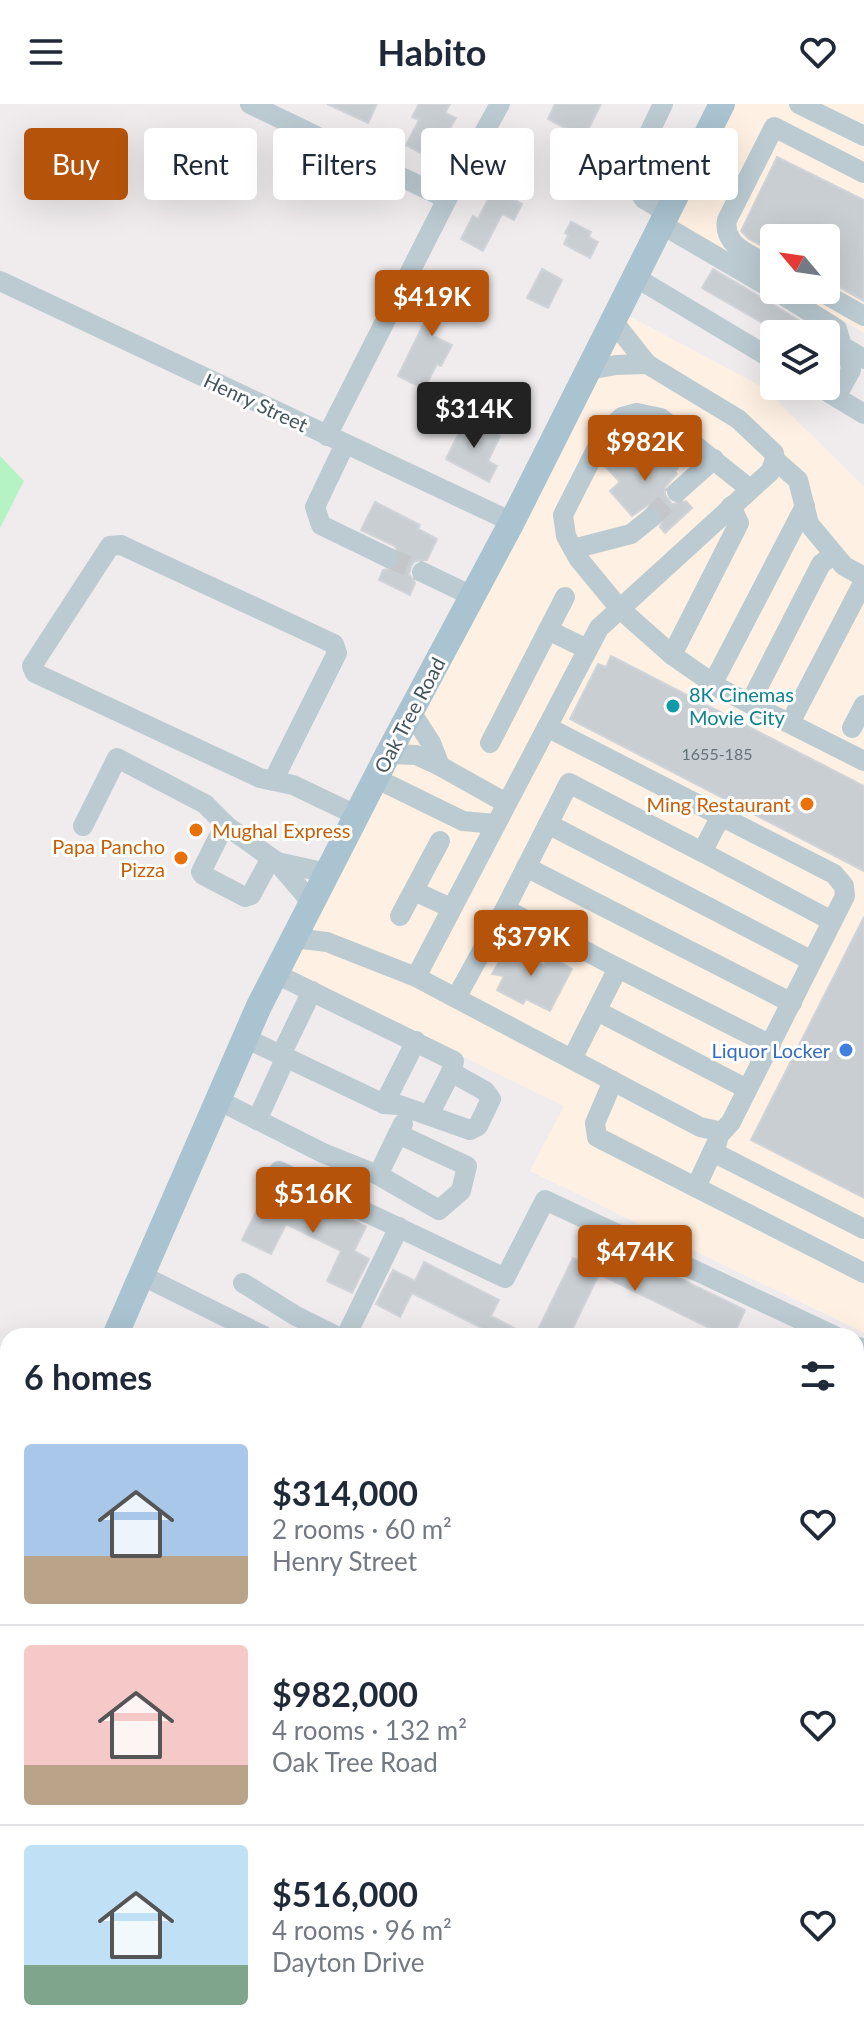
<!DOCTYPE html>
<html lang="en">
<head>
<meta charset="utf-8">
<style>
  :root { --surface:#fff; --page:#f6f6f7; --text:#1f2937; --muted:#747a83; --line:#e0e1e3; --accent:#b45309 }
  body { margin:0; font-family:Lato,sans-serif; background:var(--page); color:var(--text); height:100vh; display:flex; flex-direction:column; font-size:30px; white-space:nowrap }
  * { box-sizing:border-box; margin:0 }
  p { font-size:26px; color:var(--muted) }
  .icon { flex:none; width:44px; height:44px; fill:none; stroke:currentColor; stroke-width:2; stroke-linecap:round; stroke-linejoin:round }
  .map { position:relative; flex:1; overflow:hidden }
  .sheet { position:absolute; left:0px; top:1224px; width:864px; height:712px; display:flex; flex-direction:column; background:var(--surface); border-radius:24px 24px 0 0; box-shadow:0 8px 32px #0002 }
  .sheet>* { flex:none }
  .top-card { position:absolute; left:24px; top:24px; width:816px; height:72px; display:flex; gap:16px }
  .needle { width:52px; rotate:299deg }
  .buttons { position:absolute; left:760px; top:120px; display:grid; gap:16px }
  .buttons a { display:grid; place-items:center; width:80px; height:80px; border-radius:8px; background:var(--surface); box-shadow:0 8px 32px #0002; font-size:40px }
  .price { position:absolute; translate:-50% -68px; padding:0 18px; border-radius:8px; background:var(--accent); color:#fff; font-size:26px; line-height:52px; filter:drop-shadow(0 2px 4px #0008) }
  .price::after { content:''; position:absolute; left:50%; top:48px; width:24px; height:18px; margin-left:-12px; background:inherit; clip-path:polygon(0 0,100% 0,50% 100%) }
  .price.current { background:#222; color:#fff }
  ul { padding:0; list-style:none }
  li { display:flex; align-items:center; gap:24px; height:200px; padding:0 24px }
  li+li { border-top:2px solid var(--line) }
  li span { display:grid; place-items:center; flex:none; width:224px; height:160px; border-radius:8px; color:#555 }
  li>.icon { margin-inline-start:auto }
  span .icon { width:96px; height:96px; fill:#fffc; stroke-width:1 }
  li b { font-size:34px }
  h2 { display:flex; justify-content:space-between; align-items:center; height:96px; padding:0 24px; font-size:34px }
  .tag { padding:0 28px; border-radius:8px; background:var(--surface); box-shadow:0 8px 32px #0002; font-size:28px; line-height:72px }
  .tag.current { background:var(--accent); color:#fff }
  header { display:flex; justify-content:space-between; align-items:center; height:104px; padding:0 24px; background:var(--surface); font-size:36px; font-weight:700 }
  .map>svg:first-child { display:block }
</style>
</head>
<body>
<header><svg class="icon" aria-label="menu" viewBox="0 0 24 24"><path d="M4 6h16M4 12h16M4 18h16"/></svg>Habito<svg class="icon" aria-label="heart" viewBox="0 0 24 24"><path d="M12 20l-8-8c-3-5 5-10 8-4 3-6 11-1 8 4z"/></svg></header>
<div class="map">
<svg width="864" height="1936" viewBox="0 0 864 1936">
  <rect width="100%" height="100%" fill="#f0eced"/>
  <g fill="#fef1e3">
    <polygon points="722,0 864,0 864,229 790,186 826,186 826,134 774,134 774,177 665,113"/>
    <polygon points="618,206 764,284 864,383 864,1229 530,1067 564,1002 279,863"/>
  </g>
  <polygon fill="#b5f4c2" points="0,352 24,377 0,424"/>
  <g fill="#c8ced2" stroke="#d0d4d9" stroke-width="2">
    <polygon points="327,0 377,0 368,19"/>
    <polygon points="419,0 450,0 445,9 456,14 432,55 406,41 419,16 412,13"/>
    <polygon points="555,0 601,0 584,34 548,15"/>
    <polygon points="510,44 529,54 509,93 522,100 514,116 502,110 483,147 461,135 473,112 478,115 501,70 497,68"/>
    <polygon points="777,53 864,96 864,197 826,176 826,134 774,134 774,148 749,135 741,127"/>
    <polygon points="571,118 591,128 589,133 598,138 590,154 564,140 568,131 565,129"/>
    <polygon points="542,165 562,176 548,204 527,194"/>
    <polygon points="713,165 769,198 821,230 800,230 783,220 778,228 702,184"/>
    <polygon points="445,179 468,192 458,212 446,206 433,232 452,241 441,262 437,260 424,285 398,272 425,217 421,215 431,195 435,197"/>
    <polygon points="466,314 500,332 488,357 497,362 489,378 446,355"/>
    <polygon points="628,336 645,355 655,346 659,350 662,347 678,364 675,367 677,370 665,383 665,391 672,400 686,397 692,404 665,429 660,423 664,413 661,405 648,401 632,412 610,387 620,378 603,360"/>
    <polygon points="375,398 420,421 418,425 437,435 427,456 415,457 411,462 409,470 415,479 410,491 379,476 383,466 397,464 402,454 395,442 361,426"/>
    <polygon points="611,552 864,682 864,767 570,615 598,560 606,563"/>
    <polygon points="864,813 864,1094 751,1036"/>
    <polygon points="508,842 544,861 549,852 572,865 550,907 526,895 523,900 497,886 504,872 492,870"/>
    <polygon points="290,1086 366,1123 354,1147 369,1155 352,1189 327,1177 341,1147 286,1120 271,1150 242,1136 259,1102 277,1111"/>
    <polygon points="602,1137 745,1206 733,1232 726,1232 599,1170 569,1232 535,1232 573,1154 590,1162"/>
    <polygon points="424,1158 499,1196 491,1212 529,1232 478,1232 482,1224 412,1189 400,1213 376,1200 393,1166 415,1177"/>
  </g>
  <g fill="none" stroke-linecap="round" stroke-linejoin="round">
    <g stroke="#c5c6c9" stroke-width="20" stroke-dasharray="20 10" stroke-linecap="butt">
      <polyline points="651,414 677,388"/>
      <polyline points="389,454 422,468"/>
    </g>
    <g stroke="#bbcbd1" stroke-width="20">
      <polyline points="250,0 447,95"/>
      <polyline points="663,0 629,71 644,95 667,109"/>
      <polyline points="799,0 864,32"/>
      <polyline points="661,120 774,186"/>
      <path d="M774,163c-20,-11 -52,-20 -47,-47l47,-93 90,46"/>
      <polyline points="635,173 774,256"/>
      <polyline points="0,177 512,418"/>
      <polyline points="775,186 837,225 842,242 864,255"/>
      <polyline points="818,186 864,212"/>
      <polyline points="588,266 616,261 647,260"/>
      <polyline points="821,284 864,310"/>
      <polyline points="828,288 841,284 851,266 848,246"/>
      <polyline points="327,332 447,95 500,0"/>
      <polyline points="345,340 315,403 321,421 389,454"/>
      <polyline points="775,356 798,376 809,420 844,462 864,473"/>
      <polyline points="750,385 661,314 637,309 622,313 605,328 563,411 566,432 578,454 619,504 672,551 721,585 864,657"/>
      <polyline points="677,388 714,355"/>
      <polyline points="573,445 631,430 651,414"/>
      <polyline points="422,468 472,492"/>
      <polyline points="548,526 587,545"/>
      <polyline points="672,551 739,419 731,402"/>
      <polyline points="713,579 805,402"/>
      <polyline points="750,599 821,460 834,450"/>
      <polyline points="411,608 431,639 440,662 506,699"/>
      <polyline points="790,619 864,477"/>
      <polyline points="852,624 864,601"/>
      <polyline points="490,639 565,493"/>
      <polyline points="388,650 416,651 440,662"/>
      <polyline points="375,674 463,717 495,720"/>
      <polyline points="273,677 337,549 334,540 121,441 110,442 32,562 35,569 260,674 293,681 356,711"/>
      <polyline points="225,720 201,768 203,771 245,793 251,791 271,754"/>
      <polyline points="548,720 812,857"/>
      <polyline points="83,722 117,654 205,700 228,723 277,758"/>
      <polyline points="702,748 832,817"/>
      <polyline points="526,763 792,899"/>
      <polyline points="414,787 451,804"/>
      <polyline points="312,799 277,758 327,769"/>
      <polyline points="505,805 569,679 702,748 721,712"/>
      <polyline points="400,812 440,737"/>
      <polyline points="294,834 327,838 416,873 700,1023 722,1028 731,1018 845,792 844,782 834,770 547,623"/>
      <polyline points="618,864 771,941"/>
      <polyline points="416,873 599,524 770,368 775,356 774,349 738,315 647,260 613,217"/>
      <polyline points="456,894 505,805 618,864 572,955"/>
      <polyline points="597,907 747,985"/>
      <polyline points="245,934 384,1000 399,1001 470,1026 478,1022 491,995 485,987 451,968 454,957 276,870"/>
      <polyline points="281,951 312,887"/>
      <polyline points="613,977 595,1019 597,1033 864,1169"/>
      <polyline points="218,996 323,1049 378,1071 439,1106 461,1087 467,1062 398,1030"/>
      <polyline points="384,1000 416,937"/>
      <polyline points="429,1011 451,968"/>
      <polyline points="257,1016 286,953"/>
      <polyline points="713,1048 864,1125"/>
      <polyline points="279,1067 505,1174 545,1096 835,1232"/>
      <polyline points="378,1071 403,1020"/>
      <polyline points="696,1083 718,1036"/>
      <polyline points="141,1171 264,1232"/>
      <polyline points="243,1179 296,1212 336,1232"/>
      <polyline points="346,1232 399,1123"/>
      <polyline points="856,1242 864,1245"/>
      <polyline points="0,1313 8,1300"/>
      <polyline points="0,1349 8,1352"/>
      <polyline points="0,1390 8,1394"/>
      <polyline points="0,1463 8,1466"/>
      <polyline points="856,1490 864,1493"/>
      <polyline points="856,1514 864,1518"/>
      <polyline points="856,1685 864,1689"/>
      <polyline points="0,1689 8,1693"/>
      <polyline points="856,1781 864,1764"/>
      <polyline points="856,1798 864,1802"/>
      <polyline points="0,1891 8,1873"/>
      <polyline points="856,1906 864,1909"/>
      <polyline points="0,1927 18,1936"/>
      <polyline points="381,1928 398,1936"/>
      <polyline points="263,1936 266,1928"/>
      <polyline points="604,1936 608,1928"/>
      <polyline points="706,1936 712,1936"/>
      <polyline points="837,1936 841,1928"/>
    </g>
    <g stroke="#a9c3d0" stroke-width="26">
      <polyline points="115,1232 259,902 388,650 512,418 722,0"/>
      <polyline points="0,1496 8,1478"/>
    </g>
  </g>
  <circle fill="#0f9aa8" stroke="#fff" stroke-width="3" cx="673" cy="602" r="8"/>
  <g fill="#e8710a" stroke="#fff" stroke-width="3">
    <circle cx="807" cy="700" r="8"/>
    <circle cx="196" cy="726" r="8"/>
    <circle cx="181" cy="754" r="8"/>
  </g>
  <circle fill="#3f7fe0" stroke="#fff" stroke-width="3" cx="846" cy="946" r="8"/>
  <g text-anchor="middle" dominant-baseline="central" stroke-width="6" stroke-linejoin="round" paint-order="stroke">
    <g font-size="16" fill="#64737a">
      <text x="717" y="649">1655-185</text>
    </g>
    <g font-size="20" fill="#43555c" stroke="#fff">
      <text transform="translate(256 298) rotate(25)">Henry Street</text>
      <text transform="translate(409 611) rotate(-62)">Oak Tree Road</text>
    </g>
    <g font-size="20" fill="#0d838f" stroke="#fff" text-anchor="start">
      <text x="689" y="590">8K Cinemas<tspan x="689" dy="23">Movie City</tspan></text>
    </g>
    <g font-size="20" fill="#c56008" stroke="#fff" text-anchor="end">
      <text x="791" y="700">Ming Restaurant</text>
      <text x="212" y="726" text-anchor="start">Mughal Express</text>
      <text x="165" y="742">Papa Pancho<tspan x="165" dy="23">Pizza</tspan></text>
    </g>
    <g font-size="20" fill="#366cbe" stroke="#fff" text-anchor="end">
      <text x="830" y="946">Liquor Locker</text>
    </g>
  </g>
</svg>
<div class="buttons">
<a><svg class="needle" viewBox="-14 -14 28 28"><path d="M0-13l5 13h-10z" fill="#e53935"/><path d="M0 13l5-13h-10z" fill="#747a83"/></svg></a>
<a><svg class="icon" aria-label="layers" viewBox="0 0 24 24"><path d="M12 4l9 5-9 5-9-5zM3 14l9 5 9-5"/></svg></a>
</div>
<b class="price" style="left:432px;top:234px">$419K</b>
<b class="price current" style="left:474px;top:346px">$314K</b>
<b class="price" style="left:645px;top:379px">$982K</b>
<b class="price" style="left:531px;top:874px">$379K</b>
<b class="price" style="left:313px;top:1131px">$516K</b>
<b class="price" style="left:635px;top:1189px">$474K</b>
<div class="top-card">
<a class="tag current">Buy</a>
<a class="tag">Rent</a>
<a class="tag">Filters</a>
<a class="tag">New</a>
<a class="tag">Apartment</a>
</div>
<section class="sheet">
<h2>6 homes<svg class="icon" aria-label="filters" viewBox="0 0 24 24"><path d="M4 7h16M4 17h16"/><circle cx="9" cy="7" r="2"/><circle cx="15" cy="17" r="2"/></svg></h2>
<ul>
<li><span style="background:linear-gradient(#a9c7e8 70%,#b9a48a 0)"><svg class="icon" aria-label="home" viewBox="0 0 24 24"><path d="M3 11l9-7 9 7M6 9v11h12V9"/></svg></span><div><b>$314,000</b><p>2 rooms · 60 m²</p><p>Henry Street</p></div><svg class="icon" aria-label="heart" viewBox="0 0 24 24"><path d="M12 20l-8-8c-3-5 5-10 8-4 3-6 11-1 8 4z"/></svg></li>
<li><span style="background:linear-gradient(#f6c9c9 75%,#b9a48a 0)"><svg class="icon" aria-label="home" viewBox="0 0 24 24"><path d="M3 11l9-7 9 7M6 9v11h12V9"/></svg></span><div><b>$982,000</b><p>4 rooms · 132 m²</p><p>Oak Tree Road</p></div><svg class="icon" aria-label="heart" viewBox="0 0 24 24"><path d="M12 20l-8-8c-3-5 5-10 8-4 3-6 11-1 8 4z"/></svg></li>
<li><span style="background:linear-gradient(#bfe0f5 75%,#7fa58c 0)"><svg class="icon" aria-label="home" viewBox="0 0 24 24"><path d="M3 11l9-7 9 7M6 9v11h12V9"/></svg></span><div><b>$516,000</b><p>4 rooms · 96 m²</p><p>Dayton Drive</p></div><svg class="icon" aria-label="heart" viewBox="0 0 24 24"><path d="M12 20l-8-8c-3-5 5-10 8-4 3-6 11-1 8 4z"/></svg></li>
</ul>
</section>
</div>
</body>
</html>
